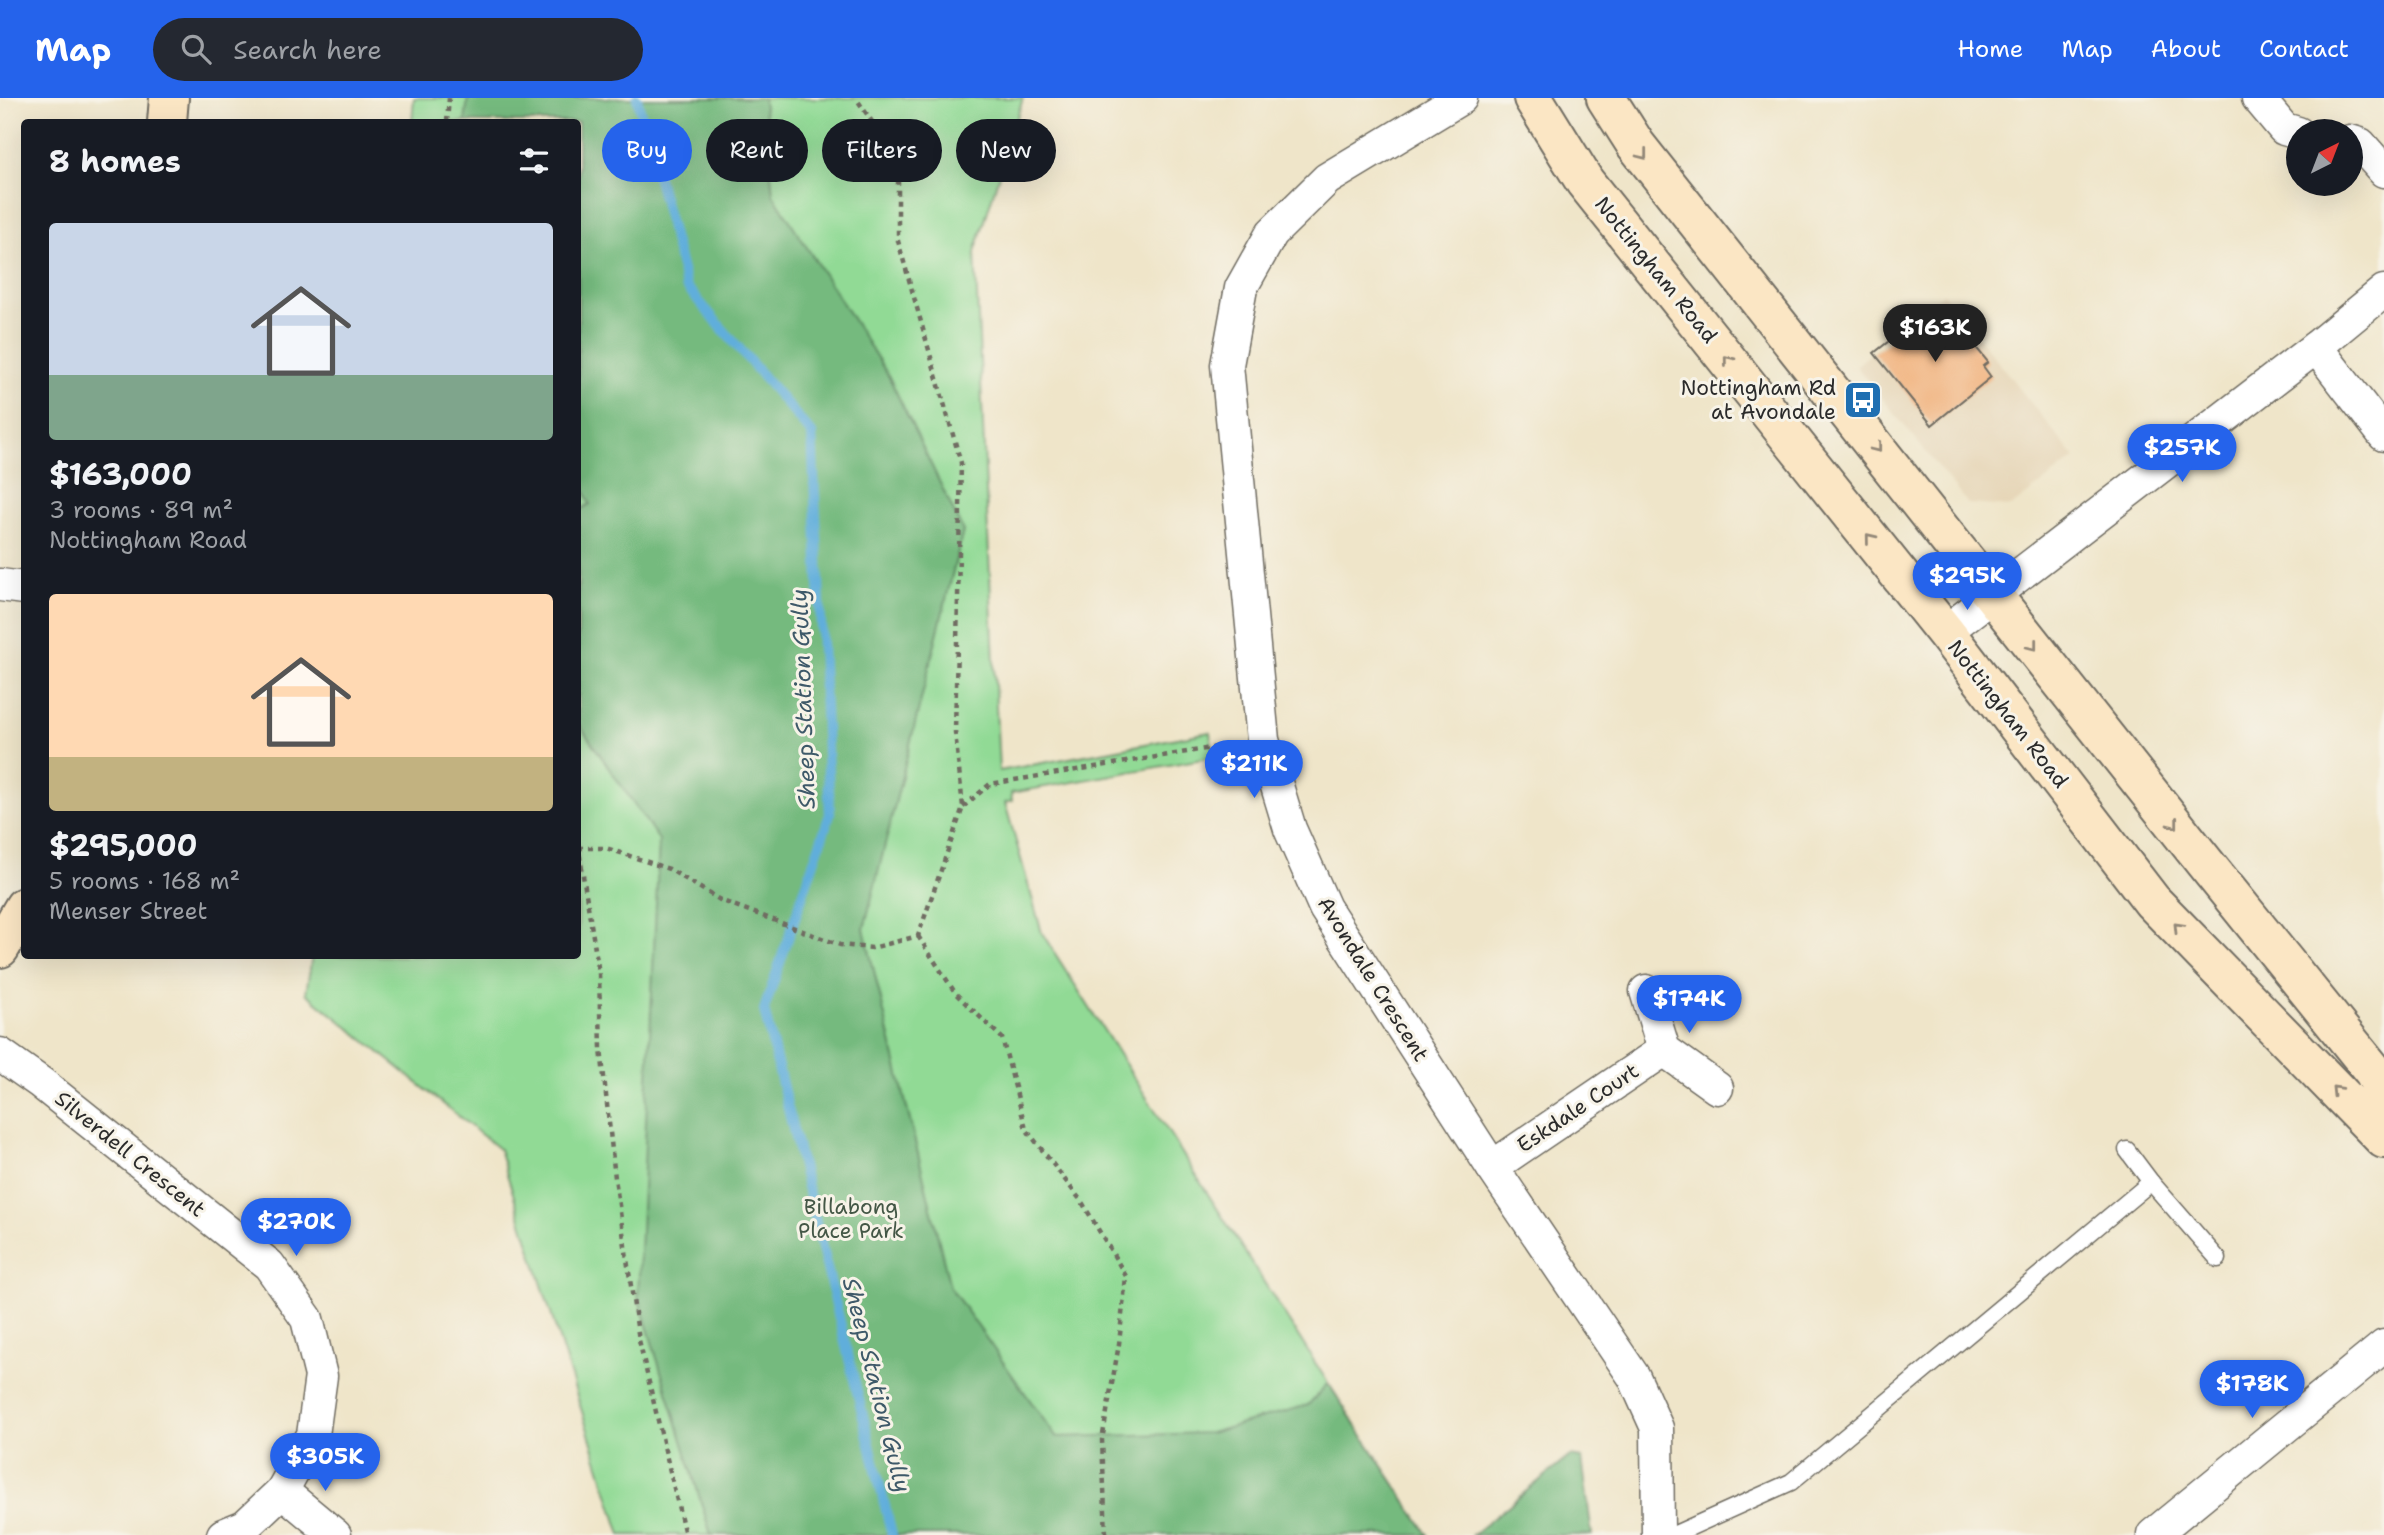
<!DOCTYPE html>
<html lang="en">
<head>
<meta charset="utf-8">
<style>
  :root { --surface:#171b24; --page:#242831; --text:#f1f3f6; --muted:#9ea1a6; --accent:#2563eb }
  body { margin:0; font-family:"Shantell Sans",sans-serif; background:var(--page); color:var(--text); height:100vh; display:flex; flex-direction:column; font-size:26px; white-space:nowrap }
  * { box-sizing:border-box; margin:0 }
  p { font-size:23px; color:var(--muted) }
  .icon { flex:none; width:38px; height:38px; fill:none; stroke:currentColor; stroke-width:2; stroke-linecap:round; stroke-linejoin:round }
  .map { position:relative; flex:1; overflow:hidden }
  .details { position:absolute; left:21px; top:21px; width:560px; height:840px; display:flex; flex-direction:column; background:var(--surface); border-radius:7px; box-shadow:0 7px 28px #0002 }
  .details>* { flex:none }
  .banner { position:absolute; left:602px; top:21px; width:665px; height:63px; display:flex; gap:14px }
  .needle { width:46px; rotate:42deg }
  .controls { position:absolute; left:2286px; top:21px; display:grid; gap:14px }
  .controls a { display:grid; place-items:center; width:77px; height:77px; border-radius:50%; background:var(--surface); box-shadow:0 7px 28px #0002; font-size:35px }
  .price { position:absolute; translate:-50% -60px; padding:0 16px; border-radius:24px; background:var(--accent); color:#fff; font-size:23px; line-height:46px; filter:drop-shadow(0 2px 4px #0008) }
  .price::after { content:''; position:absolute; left:50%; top:42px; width:21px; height:16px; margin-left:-10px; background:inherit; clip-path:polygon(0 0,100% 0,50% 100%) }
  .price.current { background:#222; color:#fff }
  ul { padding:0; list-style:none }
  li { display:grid; align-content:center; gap:14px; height:371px; padding:0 28px }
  li span { display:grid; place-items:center; height:217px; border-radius:7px; color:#555 }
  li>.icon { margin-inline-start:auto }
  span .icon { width:126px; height:126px; fill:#fffc; stroke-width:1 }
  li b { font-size:30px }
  h2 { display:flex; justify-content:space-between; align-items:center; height:84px; padding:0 28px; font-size:30px }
  .chip { padding:0 24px; border-radius:32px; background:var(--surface); box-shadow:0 7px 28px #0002; font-size:24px; line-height:63px }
  .chip.current { background:var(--accent); color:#fff }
  header { display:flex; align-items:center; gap:42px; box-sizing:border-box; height:98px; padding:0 35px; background:var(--accent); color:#fff }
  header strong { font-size:33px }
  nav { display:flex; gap:38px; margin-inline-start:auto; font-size:24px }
  .search { width:490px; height:63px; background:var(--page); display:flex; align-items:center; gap:18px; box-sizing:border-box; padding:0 24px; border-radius:38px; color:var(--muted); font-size:26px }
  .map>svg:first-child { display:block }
</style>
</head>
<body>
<header>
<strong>Map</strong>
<div class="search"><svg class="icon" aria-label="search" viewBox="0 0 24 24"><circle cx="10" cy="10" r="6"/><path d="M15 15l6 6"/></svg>Search here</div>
<nav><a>Home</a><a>Map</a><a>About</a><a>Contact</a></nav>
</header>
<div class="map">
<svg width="2384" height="1437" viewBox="0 0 2384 1437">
  <rect width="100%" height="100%" fill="#f7f3e8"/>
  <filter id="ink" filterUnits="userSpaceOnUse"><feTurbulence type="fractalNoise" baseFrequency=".0143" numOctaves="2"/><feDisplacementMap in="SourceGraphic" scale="14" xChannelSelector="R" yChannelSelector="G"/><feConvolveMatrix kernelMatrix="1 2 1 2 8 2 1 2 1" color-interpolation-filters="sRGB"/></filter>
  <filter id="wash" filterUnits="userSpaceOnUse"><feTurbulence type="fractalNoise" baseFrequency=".00686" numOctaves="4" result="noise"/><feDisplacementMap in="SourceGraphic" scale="28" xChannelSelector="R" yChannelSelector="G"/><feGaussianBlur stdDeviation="1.57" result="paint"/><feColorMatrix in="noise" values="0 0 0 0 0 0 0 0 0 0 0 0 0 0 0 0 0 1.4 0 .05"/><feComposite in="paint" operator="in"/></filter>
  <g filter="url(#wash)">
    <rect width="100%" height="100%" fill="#efe5c9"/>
    <polygon fill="#e6d6b7" points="1943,195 2075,360 2011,409 1968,406 1856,268"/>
    <polygon fill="#91da95" stroke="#5e8260" stroke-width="2" points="414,0 1023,0 975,154 999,673 1210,634 1214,659 1011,695 1012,703 1005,705 1042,835 1328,1285 1428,1437 621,1437 499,1051 306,895 312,858 578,858 578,24 412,24"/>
    <g fill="#74ba7e" stroke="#507254" stroke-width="2">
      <polygon points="468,0 763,0 773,96 888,277 963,433 864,831 950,1189 1056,1339 1210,1335 1308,1307 1328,1285 1428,1437 711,1437 638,1198 659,742 578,625 578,413 590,406 578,376 578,24 465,24"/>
      <polygon points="1570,1358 1582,1360 1592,1437 1472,1437"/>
    </g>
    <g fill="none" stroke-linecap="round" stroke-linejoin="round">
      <polyline stroke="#61aedb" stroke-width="10" points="637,0 686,188 812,336 830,716 764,912 892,1437"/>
    </g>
    <g id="blocks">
      <polygon fill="#f1b17c" points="1932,209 1938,216 1944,210 1988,264 1983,268 1991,279 1932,327 1874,255"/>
    </g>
  </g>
  <g filter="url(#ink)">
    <use href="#blocks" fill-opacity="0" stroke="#706c62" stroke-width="2"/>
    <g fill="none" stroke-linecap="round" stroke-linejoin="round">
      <defs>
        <g id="lane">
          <polyline points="2127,1052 2151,1084"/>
          <polyline points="1673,1437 1791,1384 2151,1084 2218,1161"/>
        </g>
        <g id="street">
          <polyline points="1461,0 1327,81 1272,135 1241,190 1227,267 1263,642 1290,731 1325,810 1492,1069 1634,1279 1657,1330 1658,1437"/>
          <polyline points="2258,0 2284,31 2298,35"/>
          <polyline points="2350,43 2360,46 2384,73"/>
          <polyline points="2316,249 2384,337"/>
          <polyline points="0,487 24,490"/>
          <polyline points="1945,534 2316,249 2384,193"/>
          <polyline points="1646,893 1664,952 1717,990"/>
          <polyline points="0,956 41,985 269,1167 307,1221 321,1278 313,1337 282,1393 245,1428 223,1437"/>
          <polyline points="1492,1069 1664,952"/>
          <polyline points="282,1393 335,1437"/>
          <polyline points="2153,1437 2384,1248"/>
        </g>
        <g id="secondary">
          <polyline points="1533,0 1585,84 1945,534 2152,803 2384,1041"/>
          <polyline points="1606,0 1636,47 2205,765 2374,974 2384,995"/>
          <polyline points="167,24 169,0"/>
          <polyline points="0,850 24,809"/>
        </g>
      </defs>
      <use href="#lane" stroke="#706c62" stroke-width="19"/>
      <use href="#street" stroke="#706c62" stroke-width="35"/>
      <use href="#secondary" stroke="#706c62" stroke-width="42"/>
      <g stroke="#706c62" stroke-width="4.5" stroke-dasharray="5 5" stroke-linecap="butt">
        <polyline points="447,24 449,0"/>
        <polyline points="578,522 578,531"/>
        <polyline points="963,709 990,686 1230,647"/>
        <polyline points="578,747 599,875 601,951 615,1080 639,1242 685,1437"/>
        <polyline points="578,750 606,750 669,771 720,802 840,847 872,850 918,838 963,709 955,634 961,365 898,143 898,62 856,0"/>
        <polyline points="918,838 956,896 1002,940 1026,1031 1082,1104 1126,1178 1119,1246 1102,1342 1106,1437"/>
      </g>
      <use href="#lane" stroke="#fff" stroke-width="16"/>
      <use href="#street" stroke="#fff" stroke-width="32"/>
      <use href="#secondary" stroke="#fbe6c4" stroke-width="38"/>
    </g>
    <defs><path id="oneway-chevron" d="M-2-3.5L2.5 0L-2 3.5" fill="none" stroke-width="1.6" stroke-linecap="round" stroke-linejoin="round" transform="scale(1.75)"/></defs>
    <g stroke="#938878">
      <use href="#oneway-chevron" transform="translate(1643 57) rotate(52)"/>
      <use href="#oneway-chevron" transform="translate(1728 262) rotate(-129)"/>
      <use href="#oneway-chevron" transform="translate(1877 350) rotate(52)"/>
      <use href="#oneway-chevron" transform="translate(1870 440) rotate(-129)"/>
      <use href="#oneway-chevron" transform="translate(2033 548) rotate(52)"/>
      <use href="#oneway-chevron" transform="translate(2174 726) rotate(52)"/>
      <use href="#oneway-chevron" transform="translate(2178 829) rotate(-134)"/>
      <use href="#oneway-chevron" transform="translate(2336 992) rotate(-134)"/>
    </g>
  </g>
  <defs>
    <symbol id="bus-square" viewBox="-11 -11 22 22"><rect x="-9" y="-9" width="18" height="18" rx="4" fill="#1f6fb2" stroke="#f7f3e8"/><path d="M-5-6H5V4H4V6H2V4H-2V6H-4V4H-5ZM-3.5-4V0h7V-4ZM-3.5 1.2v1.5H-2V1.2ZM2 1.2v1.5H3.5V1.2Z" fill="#fff"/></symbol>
  </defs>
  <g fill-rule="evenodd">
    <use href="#bus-square" x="1841" y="280" width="44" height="44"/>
  </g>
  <g text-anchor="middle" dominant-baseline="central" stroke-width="6" stroke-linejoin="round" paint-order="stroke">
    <g font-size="21" fill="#2b2b2b" stroke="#f7f3e8">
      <text transform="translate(1656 172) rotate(51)">Nottingham Road</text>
      <text transform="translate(2008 616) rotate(52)">Nottingham Road</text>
      <text transform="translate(1373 881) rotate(58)">Avondale Crescent</text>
      <text transform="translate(1578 1010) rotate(-34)">Eskdale Court</text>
      <text transform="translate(130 1056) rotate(39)">Silverdell Crescent</text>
    </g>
    <g font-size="21" fill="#2b2b2b" stroke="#f7f3e8" text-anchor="end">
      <text x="1836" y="290">Nottingham Rd<tspan x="1836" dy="24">at Avondale</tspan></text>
    </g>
    <g font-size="21" fill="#445746" stroke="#f7f3e8">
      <text x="851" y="1109">Billabong<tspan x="851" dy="24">Place Park</tspan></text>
    </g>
    <g font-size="23" font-style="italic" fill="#3e5969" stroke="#f7f3e8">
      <text transform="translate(803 601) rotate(-92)">Sheep Station Gully</text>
      <text transform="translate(877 1287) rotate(76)">Sheep Station Gully</text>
    </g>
  </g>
</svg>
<div class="controls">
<a><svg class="needle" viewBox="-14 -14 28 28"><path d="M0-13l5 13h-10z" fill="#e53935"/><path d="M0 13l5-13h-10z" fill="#9ea1a6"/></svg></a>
</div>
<b class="price current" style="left:1935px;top:266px">$163K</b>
<b class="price" style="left:2182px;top:386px">$257K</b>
<b class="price" style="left:1967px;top:514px">$295K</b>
<b class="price" style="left:1254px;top:702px">$211K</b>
<b class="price" style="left:1689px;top:937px">$174K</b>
<b class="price" style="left:296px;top:1160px">$270K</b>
<b class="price" style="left:2252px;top:1322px">$178K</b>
<b class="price" style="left:325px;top:1395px">$305K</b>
<div class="banner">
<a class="chip current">Buy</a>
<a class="chip">Rent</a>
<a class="chip">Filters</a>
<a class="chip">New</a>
</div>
<section class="details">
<h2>8 homes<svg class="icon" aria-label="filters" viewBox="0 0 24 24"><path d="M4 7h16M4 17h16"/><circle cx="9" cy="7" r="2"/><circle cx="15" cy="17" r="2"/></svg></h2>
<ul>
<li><span style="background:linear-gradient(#c9d6e8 70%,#7fa58c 0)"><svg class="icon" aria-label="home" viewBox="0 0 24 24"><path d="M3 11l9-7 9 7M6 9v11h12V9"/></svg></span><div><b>$163,000</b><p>3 rooms · 89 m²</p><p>Nottingham Road</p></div></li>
<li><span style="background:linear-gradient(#ffd9b3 75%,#c2b280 0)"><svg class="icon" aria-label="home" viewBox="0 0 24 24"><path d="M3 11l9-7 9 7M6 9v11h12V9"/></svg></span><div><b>$295,000</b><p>5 rooms · 168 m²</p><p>Menser Street</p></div></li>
</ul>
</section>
</div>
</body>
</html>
